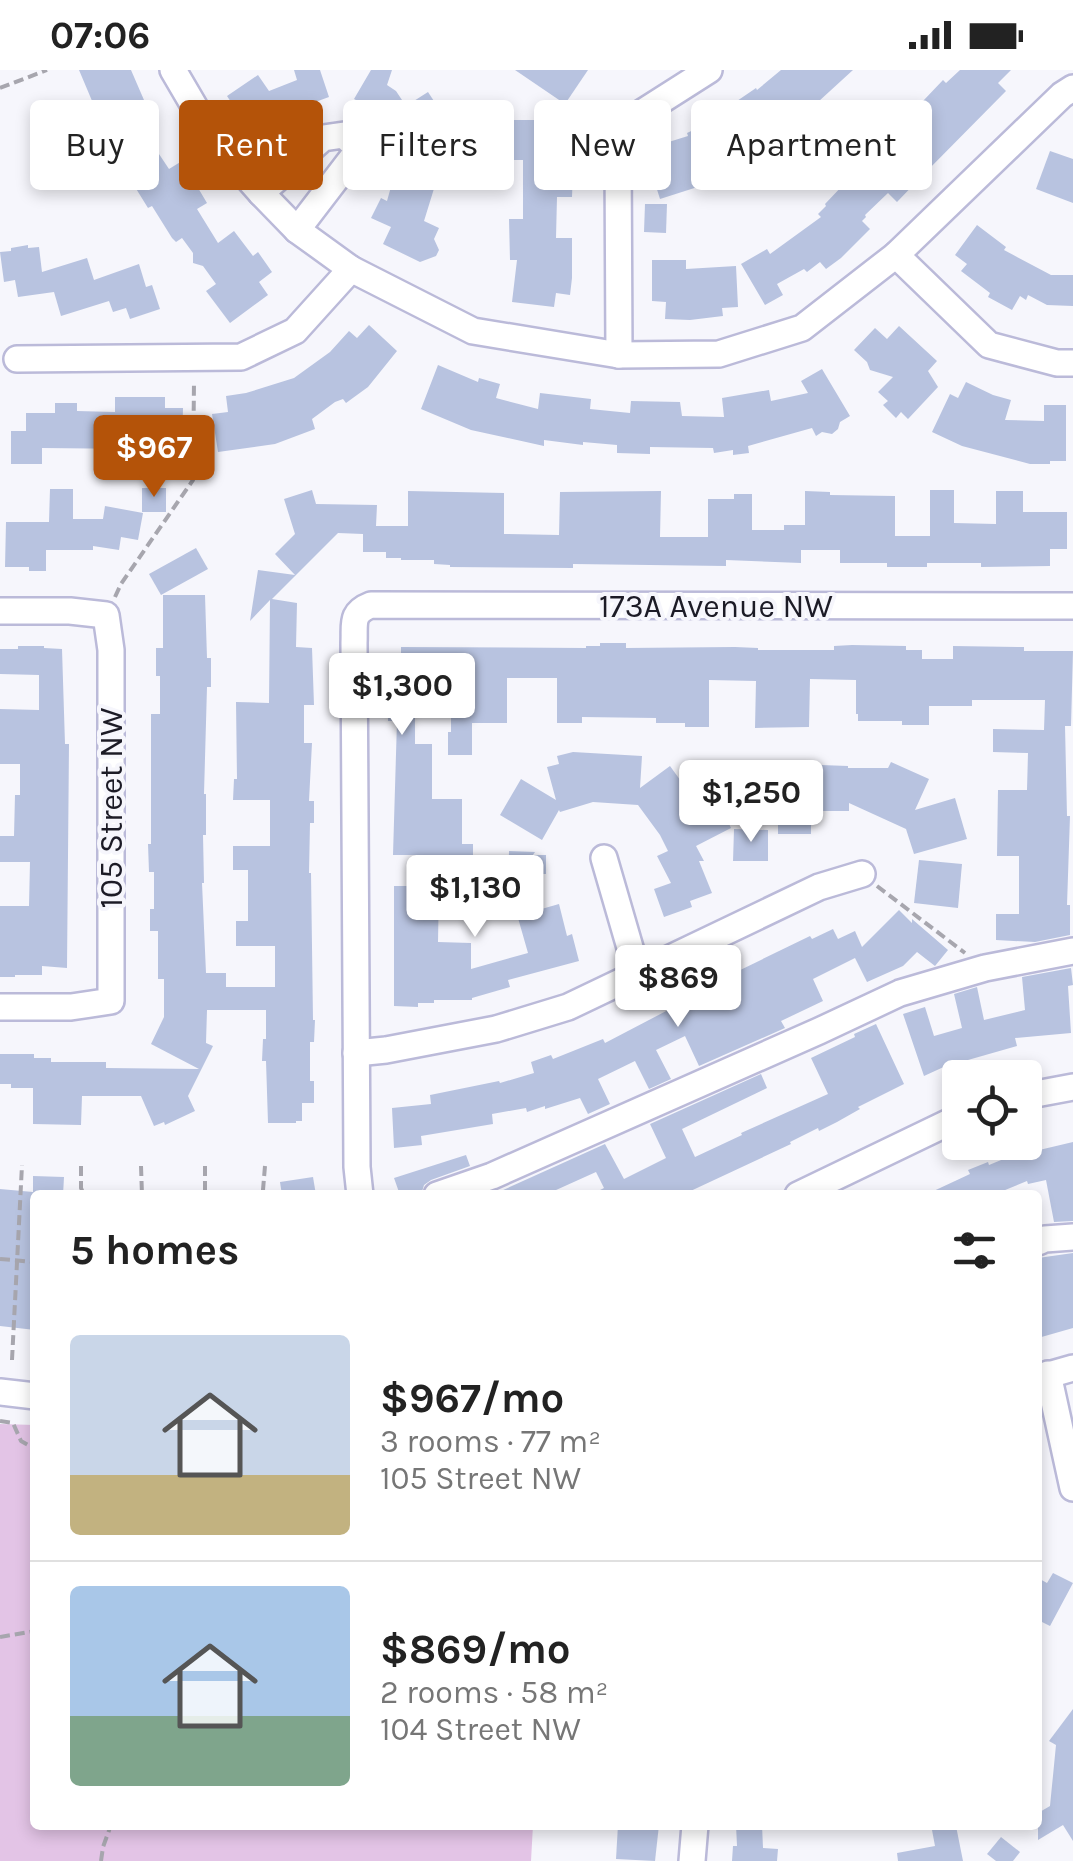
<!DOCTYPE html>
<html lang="en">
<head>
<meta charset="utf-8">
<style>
  :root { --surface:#fff; --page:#f2f2f2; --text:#222; --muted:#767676; --line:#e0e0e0; --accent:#b45309 }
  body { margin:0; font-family:Karla,sans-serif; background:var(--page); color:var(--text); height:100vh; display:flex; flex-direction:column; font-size:38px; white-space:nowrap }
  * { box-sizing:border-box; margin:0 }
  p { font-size:32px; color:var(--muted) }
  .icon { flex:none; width:55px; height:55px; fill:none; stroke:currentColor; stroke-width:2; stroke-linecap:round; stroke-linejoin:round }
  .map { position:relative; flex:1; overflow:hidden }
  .sheet { position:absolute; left:30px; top:1120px; width:1012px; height:640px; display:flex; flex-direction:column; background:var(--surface); border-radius:10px; box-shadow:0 5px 15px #0003 }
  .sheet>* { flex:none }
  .guide { position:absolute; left:30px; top:30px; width:1015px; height:90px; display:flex; gap:20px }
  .tools { position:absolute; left:942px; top:990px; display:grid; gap:20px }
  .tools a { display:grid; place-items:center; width:100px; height:100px; border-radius:10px; background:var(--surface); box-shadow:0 5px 15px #0003; font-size:50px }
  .price { position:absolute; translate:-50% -85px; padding:0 22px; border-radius:10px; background:#fff; color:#222; font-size:32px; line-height:65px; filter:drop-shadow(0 2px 5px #0008) }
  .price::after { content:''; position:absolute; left:50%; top:60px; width:30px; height:22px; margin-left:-15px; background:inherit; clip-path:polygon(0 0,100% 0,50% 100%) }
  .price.current { background:var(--accent); color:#fff }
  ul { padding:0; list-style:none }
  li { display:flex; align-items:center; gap:30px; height:250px; padding:0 40px }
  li+li { border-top:2px solid var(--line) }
  li span { display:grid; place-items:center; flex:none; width:280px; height:200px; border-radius:10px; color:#555 }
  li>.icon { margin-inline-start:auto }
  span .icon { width:120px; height:120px; fill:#fffc; stroke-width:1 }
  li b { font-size:42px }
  h2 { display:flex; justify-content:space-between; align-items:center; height:120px; padding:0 40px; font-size:42px }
  .chip { padding:0 35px; border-radius:10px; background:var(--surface); box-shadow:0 5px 15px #0003; font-size:35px; line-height:90px }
  .chip.current { background:var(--accent); color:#fff }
  .status { display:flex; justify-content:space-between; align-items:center; height:70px; padding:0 50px; background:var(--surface); direction:ltr }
  .status svg { height:28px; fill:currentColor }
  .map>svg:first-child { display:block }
</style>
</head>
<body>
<div class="status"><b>07:06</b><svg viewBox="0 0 49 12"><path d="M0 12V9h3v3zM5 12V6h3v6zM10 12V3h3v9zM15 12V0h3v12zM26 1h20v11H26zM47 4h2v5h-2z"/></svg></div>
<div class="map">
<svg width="1073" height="1791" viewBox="0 0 1073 1791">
  <rect width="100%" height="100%" fill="#f6f6fc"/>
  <polygon fill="#e3c4e6" points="0,1354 35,1355 35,1755 533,1755 531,1791 0,1791"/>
  <g fill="#b8c3e0">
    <polygon points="79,0 131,0 147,37 159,55 145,63 169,99 182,91 207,133 197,139 218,173 234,161 253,186 258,182 272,202 259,212 268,225 230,253 206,221 216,214 203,196 193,193 193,183 182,168 176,172 172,168 152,136 148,138 122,96 119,97 102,66 106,64"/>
    <polygon points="294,0 320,0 329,27 285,43 290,51 271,63 262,49 248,58 227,26 258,5 269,21 297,10"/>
    <polygon points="371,0 392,0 387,15 396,21 406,36 428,22 449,54 405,82 380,43 354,29"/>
    <polygon points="515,0 588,0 565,34"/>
    <polygon points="781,0 853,0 795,53 746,86 751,96 712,115 710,113 660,129 648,91 663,86 659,75 688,66 687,63 708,53 726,92 733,45 742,39 737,31 756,18 757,20"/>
    <polygon points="960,0 1011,0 998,13 1006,21 922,106 897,132 888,123 865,145 866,147 862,151 870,159 841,188 826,199 820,192 807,202 804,199 777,214 783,225 765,235 741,194 767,179 770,184 821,147 818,144 826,136 825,134 943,10 946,13"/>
    <polygon points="509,50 554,50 542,68 566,68 566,100 573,100 572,127 557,127 556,168 572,168 572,208 570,225 556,223 554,237 512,232 517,190 510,190 509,149 523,149 523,90 508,90"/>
    <polygon points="1050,81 1073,89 1073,133 1036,119"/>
    <polygon points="407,86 441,96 424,151 439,158 434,169 439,180 436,186 420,192 383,174 391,157 371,148 381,128 387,131 396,99 420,106"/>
    <polygon points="645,134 667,134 666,163 644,162"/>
    <polygon points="977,155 1006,177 1004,180 1051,205 1073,205 1073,236 1047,235 1028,225 1026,230 1020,226 1012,240 988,227 990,223 961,201 967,194 955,185"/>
    <polygon points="28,175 28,178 39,177 42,202 87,188 94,210 139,194 146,217 152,215 160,239 130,249 126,238 113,242 109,231 61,246 54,222 18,227 15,210 4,212 0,182 11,181 11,178"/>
    <polygon points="652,190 686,190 686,199 736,196 738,237 722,238 723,246 690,250 665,249 666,232 652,231"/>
    <polygon points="369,255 397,281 368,317 346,333 343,329 335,332 312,349 315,359 275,374 218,382 212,344 228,342 226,326 246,323 294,308 330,282 349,261 357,268"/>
    <polygon points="899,256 937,291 928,301 938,317 908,349 901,342 896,348 883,335 888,331 878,322 893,307 870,300 867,292 854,280 875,258 887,269"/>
    <polygon points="438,295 478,312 479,308 500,314 496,328 538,339 540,323 591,329 590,339 630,343 631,331 680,332 682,346 724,347 722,328 769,320 771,331 808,323 801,311 822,299 850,346 840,352 838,359 832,364 822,362 816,366 812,358 748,376 749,383 733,385 733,380 714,383 713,378 650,377 650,384 617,383 617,375 583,372 583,375 544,370 544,376 471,360 421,339"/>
    <polygon points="966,312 993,325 1011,330 1005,350 1044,351 1044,335 1066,335 1066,391 1050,391 1050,394 1030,394 962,376 932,362 950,324 958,328"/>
    <polygon points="115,327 165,327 165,338 183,338 182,375 178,375 168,381 160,377 137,377 137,379 42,378 42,394 11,394 11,361 26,361 26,343 55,343 55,333 77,333 77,341 115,342"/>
    <rect x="142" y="418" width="24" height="24"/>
    <polygon points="50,419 73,419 73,449 103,449 105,436 143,443 138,470 121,467 119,480 93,476 93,480 46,480 46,501 29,501 29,497 5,497 6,452 49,452"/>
    <polygon points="312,420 316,434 377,435 376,456 408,456 408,421 504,423 504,464 559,465 560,422 661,421 660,467 708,467 708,429 734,429 734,424 752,424 752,460 784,460 784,455 805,455 805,421 830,422 830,425 895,426 895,466 930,466 930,420 954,420 954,453 996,454 996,421 1023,421 1023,442 1067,442 1067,479 1050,479 1050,496 981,497 981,493 927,493 927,497 887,497 887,493 840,493 840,480 801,480 801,493 726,490 726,496 573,494 573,498 450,497 450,495 434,494 434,490 401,490 401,488 386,488 386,482 363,482 363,464 338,463 272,529 297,533 296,577 312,578 314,635 304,635 304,673 312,673 309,731 314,731 314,753 310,753 309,803 311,803 313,950 315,950 314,972 310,972 310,1011 314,1011 314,1033 302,1033 302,1051 296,1051 296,1053 268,1053 266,991 262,991 263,969 266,969 266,940 207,940 206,973 213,976 188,1026 195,1041 165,1055 164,1052 154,1056 141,1026 82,1026 81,1055 33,1054 33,1018 11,1018 11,1014 0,1014 0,984 34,984 34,988 51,988 51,992 106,992 106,998 199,999 151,974 164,947 164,909 158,909 158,861 150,861 150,839 154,839 154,802 149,802 148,774 151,774 151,644 160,644 160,606 156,606 156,578 163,578 163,525 205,525 207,588 211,588 211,617 207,617 204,724 206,724 206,765 203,765 204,813 202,813 206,903 226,903 226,917 275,917 275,876 236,876 236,851 248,851 248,800 233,800 233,776 270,776 270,730 233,730 234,709 237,709 236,632 269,633 270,530 250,551 258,500 295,505 275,484 295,464 284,429"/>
    <polygon points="196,478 208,499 161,525 149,504"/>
    <polygon points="600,573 626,573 626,578 735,577 758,578 758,580 834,580 834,576 852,575 906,576 906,580 922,580 922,589 953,589 953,576 1024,577 1024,581 1073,581 1071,656 1065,656 1067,746 1070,746 1067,835 1070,835 1070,865 1035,872 996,870 996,844 1019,844 1019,786 997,786 998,720 1027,720 1028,683 993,682 993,659 1044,660 1045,630 972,630 972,636 929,636 929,655 902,655 902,651 858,651 858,644 856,644 856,610 810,609 809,657 755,658 756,611 709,610 709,657 685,657 685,653 656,653 656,648 582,647 582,653 557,653 557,608 507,608 507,653 472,653 472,685 448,685 448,662 451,662 451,629 415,628 415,674 432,674 432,729 462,729 462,774 473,774 473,828 446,827 447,785 393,785 397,651 388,651 388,590 401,590 401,577 586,578 586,576 600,576"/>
    <polygon points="18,576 44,576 44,578 62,579 65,674 69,674 67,898 42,896 42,905 15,905 15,907 0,907 0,836 29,836 30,792 0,792 0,766 14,766 15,725 20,725 20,694 0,694 0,639 39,640 39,605 0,604 0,579 18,579"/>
    <polygon points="573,682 642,686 640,718 670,696 704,743 720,735 731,758 696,776 704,791 699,791 712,823 690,831 692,837 664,847 654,819 671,813 657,786 668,781 660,765 638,735 593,732 560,742 559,740 542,770 500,745 521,709 556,730 547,697 559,694 557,686"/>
    <polygon points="891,692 929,709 915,740 955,728 967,769 914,784 906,759 849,733 849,741 811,741 811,764 778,764 778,726 793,726 794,694 848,696 848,698 888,698"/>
    <polygon points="734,759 768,760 768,791 733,791"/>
    <polygon points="509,781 535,782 533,785 546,785 546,804 538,804 538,840 559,834 567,866 572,864 579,891 508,910 510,917 472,928 472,930 434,930 434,933 418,933 418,937 394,936 394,816 439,816 438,872 471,873 471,899 528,883 518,848 482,847 482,825 508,825"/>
    <polygon points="919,790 962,794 958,838 914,833"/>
    <polygon points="899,840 912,853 912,849 948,880 935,896 917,882 903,896 867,912 855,888 813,909 823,931 781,951 785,958 699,996 685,966 656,980 671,1009 649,1019 635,991 598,1009 610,1034 588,1044 580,1028 545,1039 545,1036 527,1042 526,1038 492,1044 493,1054 421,1066 422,1075 394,1078 392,1038 431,1034 430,1025 499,1011 500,1013 534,1003 531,992 551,985 553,989 603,969 605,973 670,939 671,940 698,927 695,922 810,866 812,869 833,859 838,869 855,861 862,877"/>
    <polygon points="1071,898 1073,915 1068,916 1071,963 1015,968 1017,976 968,990 969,992 949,998 948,995 924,1006 903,944 925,937 934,966 962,958 954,924 977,917 984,950 1025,940 1022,907"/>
    <polygon points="876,954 904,1014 858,1037 860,1039 837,1052 819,1061 818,1058 790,1072 791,1074 682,1125 590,1125 604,1118 596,1102 545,1125 492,1125 605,1074 624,1109 666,1088 650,1054 761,1004 767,1018 682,1059 695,1087 742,1065 741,1063 828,1024 811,988 855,967 854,964"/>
    <polygon points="1073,1072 1073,1151 1054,1152 1046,1110 1028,1114 1027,1111 993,1125 925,1125 970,1104 968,1100 988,1092 989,1095 1006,1088"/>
    <polygon points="466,1085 470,1096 431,1110 424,1115 421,1125 400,1125 394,1108"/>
    <polygon points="33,1106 64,1107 63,1125 35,1125 35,1260 0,1256 0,1119 33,1122"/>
    <polygon points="313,1107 316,1125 282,1125 280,1112"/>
    <polygon points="1073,1183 1073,1258 1038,1268 1038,1188"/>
    <polygon points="1053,1503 1073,1513 1050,1556 1038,1550 1038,1508 1047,1513"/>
    <polygon points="1073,1639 1073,1771 1063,1755 1038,1770 1038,1743 1050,1736 1056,1675 1049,1671"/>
    <polygon points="618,1755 659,1755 655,1791 616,1789"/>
    <polygon points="736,1755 762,1755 763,1778 778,1779 777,1791 732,1791 733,1776 737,1776"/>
    <polygon points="956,1756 963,1791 898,1791 897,1783 935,1776 932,1760"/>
    <polygon points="1001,1767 1020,1782 1013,1791 996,1791 987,1784"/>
  </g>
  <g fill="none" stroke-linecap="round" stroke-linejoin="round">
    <defs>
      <g id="minor">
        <polyline points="173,0 214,70 261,123 297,160 351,199 473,261 619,285 719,284 802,258 896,185 1062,25 1073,18"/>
        <polyline points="261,123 323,68 344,65 359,79 297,160"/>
        <polyline points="896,185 989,275 1057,293 1073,293"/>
        <polyline points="619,285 618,81 632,49 709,0"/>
        <polyline points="17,289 241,287 295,261 351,199"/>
        <polyline points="0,541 70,541 106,545 111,580 111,931 71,937 0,937"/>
        <polyline points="604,788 631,881 642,902"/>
        <polyline points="356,983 386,980 496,959 568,937 819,817 862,804"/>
        <polyline points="1025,1026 1073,1017"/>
        <path d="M360,1125l-3,-28 -3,-524c1,-19 -4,-30 17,-38l702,1"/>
        <polyline points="437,1125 492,1106 819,961 900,923 985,898 1073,881"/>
        <polyline points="798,1125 960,1047"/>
        <polyline points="1038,1172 1045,1169 1073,1167"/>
        <polyline points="1048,1304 1073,1418"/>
        <polyline points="1038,1308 1073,1298"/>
        <polyline points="0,1322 35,1326"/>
        <polyline points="692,1791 695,1755"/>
      </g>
    </defs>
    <use href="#minor" stroke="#bbbad9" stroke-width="30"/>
    <g stroke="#a7a6ae" stroke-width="4" stroke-dasharray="10 5" stroke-linecap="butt">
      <polyline points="0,18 47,0"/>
      <polyline points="115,527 121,514 193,410 194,311"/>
      <polyline points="877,816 965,883"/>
      <polyline points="81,1096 81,1118 84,1125"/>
      <polyline points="141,1096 142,1125"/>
      <polyline points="205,1096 205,1125"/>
      <polyline points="265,1096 263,1120 265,1125"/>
      <polyline points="0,1189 35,1192"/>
      <polyline points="12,1290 22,1095"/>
      <polyline points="0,1351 13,1353 21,1371 35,1379"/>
      <polyline points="0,1567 35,1561"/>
      <polyline points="101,1791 103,1777 111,1755"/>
    </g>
    <use href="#minor" stroke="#fff" stroke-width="25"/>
  </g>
  <g text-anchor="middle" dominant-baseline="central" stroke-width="8" stroke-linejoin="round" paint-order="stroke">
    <g font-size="32" fill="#1c1b26" stroke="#f6f6fc">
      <text x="716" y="536">173A Avenue NW</text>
      <text transform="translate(111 738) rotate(-90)">105 Street NW</text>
    </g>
  </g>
</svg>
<div class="tools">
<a><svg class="icon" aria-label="locate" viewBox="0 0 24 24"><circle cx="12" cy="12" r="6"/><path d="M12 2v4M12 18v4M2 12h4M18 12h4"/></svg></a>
</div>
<b class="price current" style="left:154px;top:430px">$967</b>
<b class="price" style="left:402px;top:668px">$1,300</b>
<b class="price" style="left:751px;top:775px">$1,250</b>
<b class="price" style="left:475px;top:870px">$1,130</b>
<b class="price" style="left:678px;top:960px">$869</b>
<div class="guide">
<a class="chip">Buy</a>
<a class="chip current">Rent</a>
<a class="chip">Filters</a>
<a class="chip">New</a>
<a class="chip">Apartment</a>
</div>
<section class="sheet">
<h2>5 homes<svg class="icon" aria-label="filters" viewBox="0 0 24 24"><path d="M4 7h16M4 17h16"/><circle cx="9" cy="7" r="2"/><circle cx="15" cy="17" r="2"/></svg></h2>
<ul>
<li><span style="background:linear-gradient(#c9d6e8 70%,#c2b280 0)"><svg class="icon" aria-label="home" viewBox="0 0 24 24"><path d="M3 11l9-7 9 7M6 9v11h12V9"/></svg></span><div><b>$967/mo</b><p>3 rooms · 77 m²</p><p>105 Street NW</p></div></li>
<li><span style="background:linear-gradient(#a9c7e8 65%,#7fa58c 0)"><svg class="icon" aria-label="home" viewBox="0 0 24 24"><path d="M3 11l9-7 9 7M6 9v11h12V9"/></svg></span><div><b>$869/mo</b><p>2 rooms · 58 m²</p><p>104 Street NW</p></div></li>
</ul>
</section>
</div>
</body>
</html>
